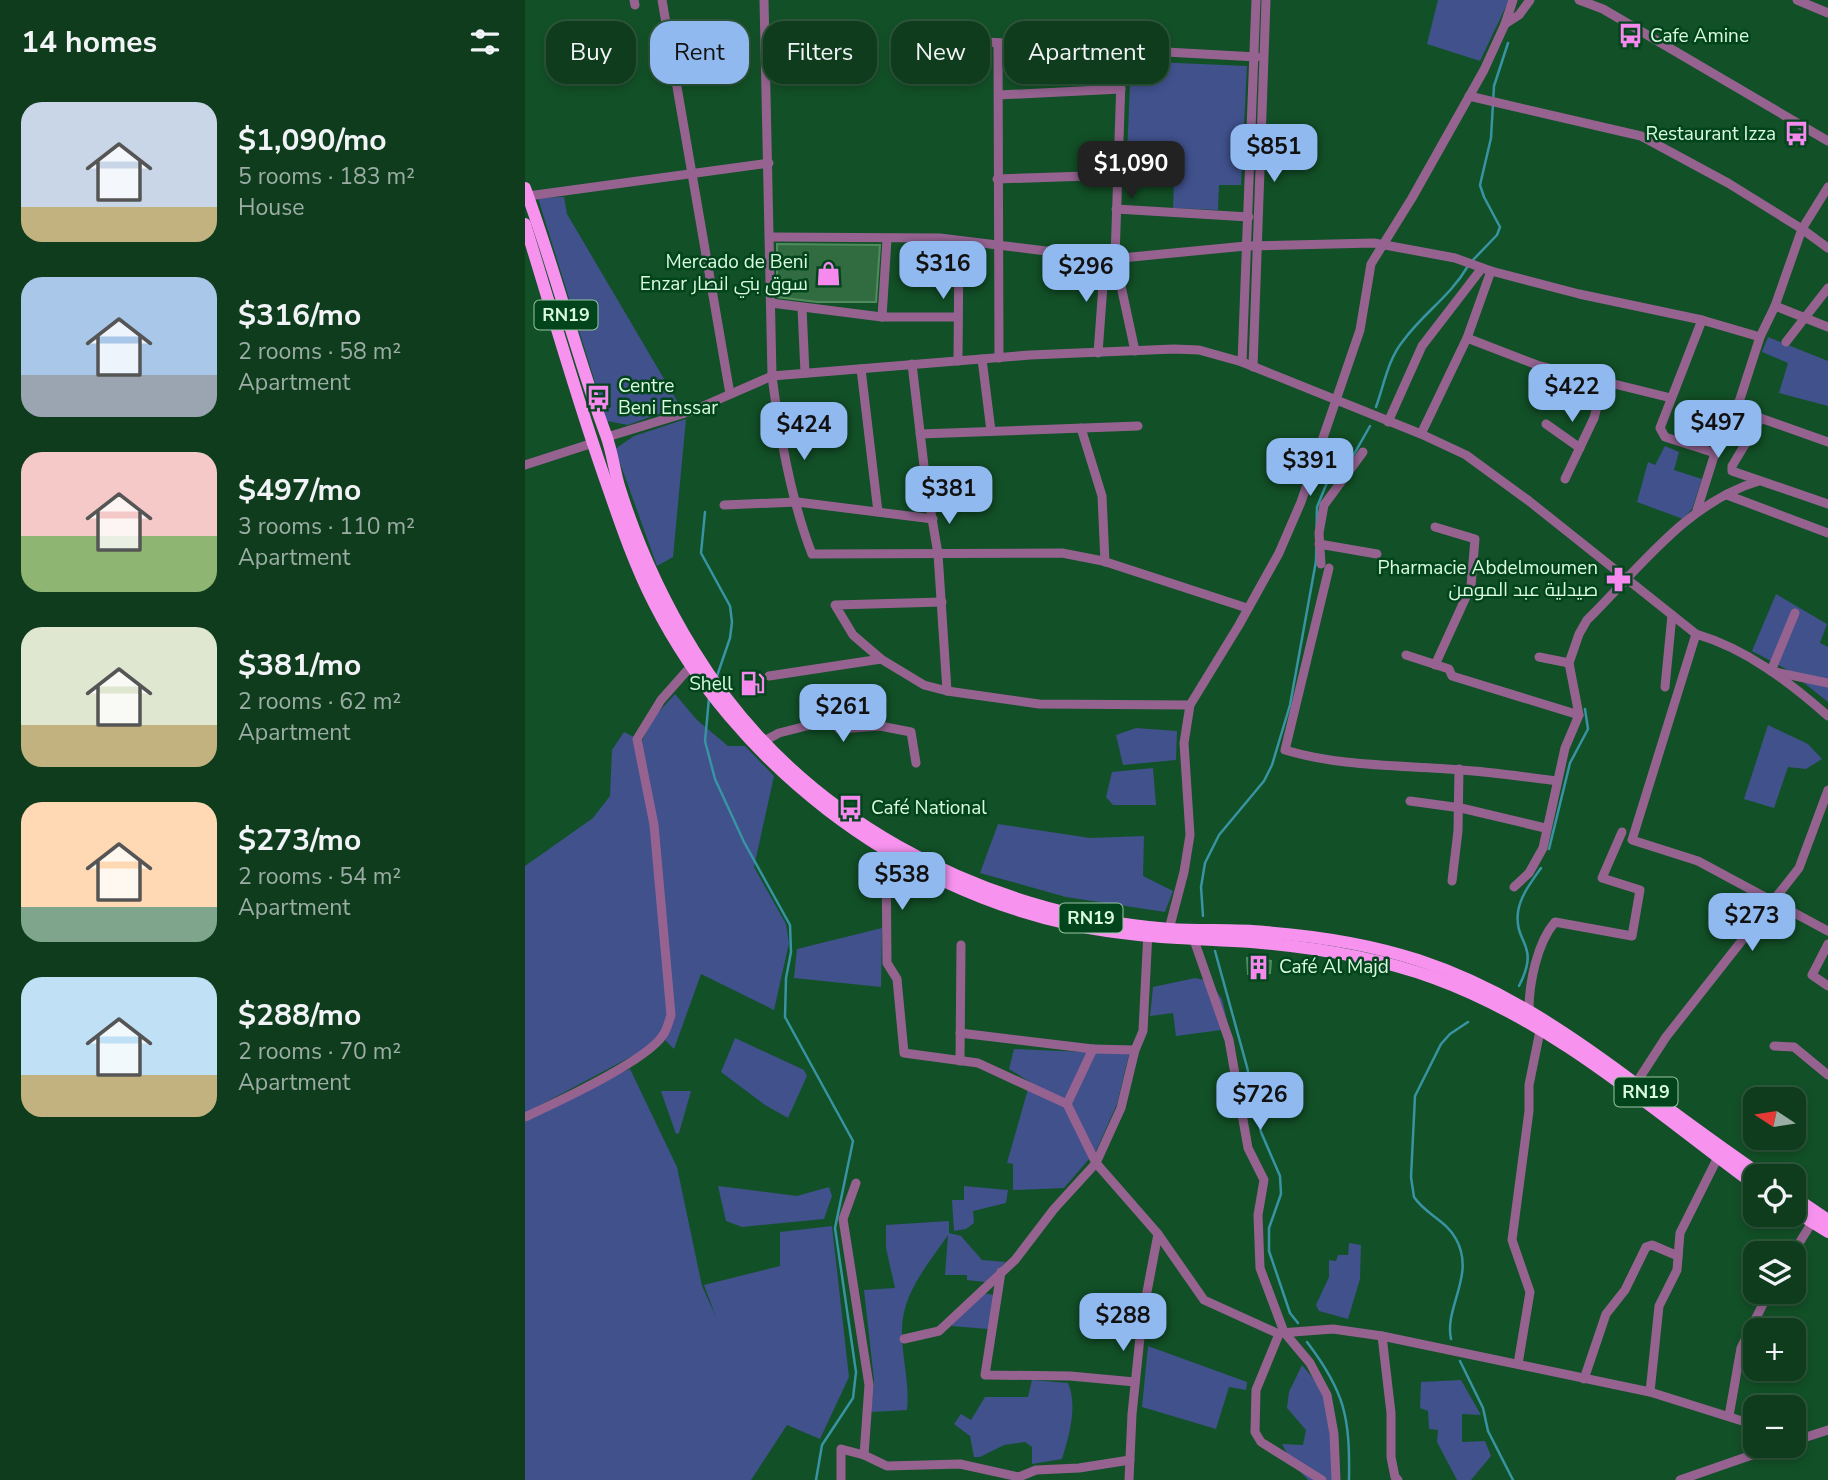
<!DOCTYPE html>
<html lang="en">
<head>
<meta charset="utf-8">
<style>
  :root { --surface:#0e3c1d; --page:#174326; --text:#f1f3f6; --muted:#9bada4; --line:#2e563b; --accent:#90b9f0 }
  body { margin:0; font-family:"Nunito Sans",Cairo,sans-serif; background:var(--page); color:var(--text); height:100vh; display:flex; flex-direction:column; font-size:26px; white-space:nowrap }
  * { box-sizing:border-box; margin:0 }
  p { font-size:23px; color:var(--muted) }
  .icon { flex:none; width:38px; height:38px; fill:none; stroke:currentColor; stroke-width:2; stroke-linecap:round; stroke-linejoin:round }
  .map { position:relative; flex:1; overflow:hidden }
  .details { display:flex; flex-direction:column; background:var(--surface); width:525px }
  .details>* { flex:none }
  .banner { position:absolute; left:21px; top:21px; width:665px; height:63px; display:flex; gap:14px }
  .needle { width:46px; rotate:282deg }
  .buttons { position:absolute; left:1218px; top:1087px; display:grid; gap:14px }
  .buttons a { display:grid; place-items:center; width:63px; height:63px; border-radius:14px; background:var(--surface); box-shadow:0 4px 10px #0003,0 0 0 2px var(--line); font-size:35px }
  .price { position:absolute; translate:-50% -60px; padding:0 16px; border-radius:14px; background:var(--accent); color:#111; font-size:23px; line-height:46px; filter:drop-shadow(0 2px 4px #0008) }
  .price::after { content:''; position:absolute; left:50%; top:42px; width:21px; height:16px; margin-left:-10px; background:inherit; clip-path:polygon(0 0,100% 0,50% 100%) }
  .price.on { background:#222; color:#fff }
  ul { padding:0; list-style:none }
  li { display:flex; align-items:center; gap:21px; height:175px; padding:0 21px }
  li span { display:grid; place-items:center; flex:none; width:196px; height:140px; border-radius:21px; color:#555 }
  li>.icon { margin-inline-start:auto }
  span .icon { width:84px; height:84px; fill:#fffc; stroke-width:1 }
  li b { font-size:30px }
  h2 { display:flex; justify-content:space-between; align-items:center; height:84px; padding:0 21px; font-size:30px }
  .tag { padding:0 24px; border-radius:21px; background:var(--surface); box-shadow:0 4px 10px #0003,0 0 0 2px var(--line); font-size:24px; line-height:63px }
  .tag.on { background:var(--accent); color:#111 }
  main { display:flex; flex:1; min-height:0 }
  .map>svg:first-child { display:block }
</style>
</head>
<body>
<main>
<section class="details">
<h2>14 homes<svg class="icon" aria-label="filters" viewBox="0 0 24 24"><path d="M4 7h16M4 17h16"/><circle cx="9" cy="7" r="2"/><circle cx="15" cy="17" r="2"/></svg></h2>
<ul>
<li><span style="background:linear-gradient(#c9d6e8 75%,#c2b280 0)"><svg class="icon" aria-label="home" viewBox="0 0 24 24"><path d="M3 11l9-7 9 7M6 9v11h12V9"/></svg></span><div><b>$1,090/mo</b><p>5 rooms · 183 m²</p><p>House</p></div></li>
<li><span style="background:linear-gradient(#a9c7e8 70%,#9aa5b1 0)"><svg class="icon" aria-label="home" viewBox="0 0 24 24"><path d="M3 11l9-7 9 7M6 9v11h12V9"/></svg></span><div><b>$316/mo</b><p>2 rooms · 58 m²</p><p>Apartment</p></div></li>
<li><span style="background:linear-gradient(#f6c9c9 60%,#8fb573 0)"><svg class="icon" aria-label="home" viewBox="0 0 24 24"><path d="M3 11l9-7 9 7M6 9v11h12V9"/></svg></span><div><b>$497/mo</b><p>3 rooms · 110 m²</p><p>Apartment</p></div></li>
<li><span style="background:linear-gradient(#dfe7d0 70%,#c2b280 0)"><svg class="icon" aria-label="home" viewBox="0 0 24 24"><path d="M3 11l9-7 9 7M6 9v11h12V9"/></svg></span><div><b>$381/mo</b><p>2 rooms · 62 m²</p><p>Apartment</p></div></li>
<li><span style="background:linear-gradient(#ffd9b3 75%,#7fa58c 0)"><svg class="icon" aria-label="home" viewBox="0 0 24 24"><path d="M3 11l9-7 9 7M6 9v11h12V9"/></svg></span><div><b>$273/mo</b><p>2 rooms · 54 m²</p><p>Apartment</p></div></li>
<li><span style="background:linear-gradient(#bfe0f5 70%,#c2b280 0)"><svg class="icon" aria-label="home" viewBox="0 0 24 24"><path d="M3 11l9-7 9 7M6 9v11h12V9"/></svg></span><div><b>$288/mo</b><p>2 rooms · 70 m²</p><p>Apartment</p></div></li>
</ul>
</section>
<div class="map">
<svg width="1303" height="1480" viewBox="0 0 1303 1480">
  <rect width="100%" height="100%" fill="#125027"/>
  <g fill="#40518c">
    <polygon points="913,0 984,0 955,61 902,44"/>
    <polygon points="606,61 722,66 716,185 694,185 693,210 648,208 649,180 601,178"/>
    <polygon points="39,197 42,214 155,406 103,425 82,421 13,198"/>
    <polygon points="1243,337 1303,361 1303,406 1254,393 1263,363 1237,352"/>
    <polygon points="161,419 148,557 132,566 90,449 109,436"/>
    <polygon points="1140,446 1154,452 1149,470 1177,479 1167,509 1158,519 1112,502 1123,462 1130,465"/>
    <polygon points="1251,594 1302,624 1295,643 1303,647 1303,702 1263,670 1227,651"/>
    <polygon points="150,694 172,720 203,746 220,746 249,776 229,867 261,924 264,943 249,1010 176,974 149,1049 139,1039 10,1108 105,1069 152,1167 177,1286 191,1317 179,1285 255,1266 255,1232 307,1226 324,1377 295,1439 262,1425 226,1480 0,1480 0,866 68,818 85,796 87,750 99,732 117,741 128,718"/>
    <polygon points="1243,725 1283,744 1297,759 1281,769 1263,767 1249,808 1219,799"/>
    <polygon points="611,728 652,731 651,760 598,765 591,735"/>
    <polygon points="628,768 631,805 588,805 581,797 587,772"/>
    <polygon points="473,824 565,838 619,836 618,876 648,891 640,912 541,897 455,873"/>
    <polygon points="357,928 356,987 269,978 272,949"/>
    <polygon points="670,978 684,981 697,999 704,1029 651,1036 648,1013 625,1016 628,987"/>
    <polygon points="210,1038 279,1070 282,1076 263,1118 240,1105 196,1072"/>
    <polygon points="489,1049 604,1054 592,1104 571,1151 539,1188 488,1190 488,1164 482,1163 505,1082 484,1069"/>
    <polygon points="136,1091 166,1091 154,1133 151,1134"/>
    <polygon points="193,1186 272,1196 304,1187 307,1196 299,1219 217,1227 201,1221"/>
    <polygon points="439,1186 483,1190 481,1203 448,1211 449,1223 441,1229 429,1231 427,1200 439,1200"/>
    <path d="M424,1221v12l12,3 21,24 24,2 -21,20 -18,-2v-5h-22l3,-40c-19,28 -45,57 -46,93 -1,27 8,54 5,82l-36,2 3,-32 -10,-90 31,-2 -9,-40v-23z"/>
    <polygon points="824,1243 836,1245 835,1279 823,1319 794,1311 791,1305 804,1277 804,1260 811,1261 813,1255 823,1255"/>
    <polygon points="458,1293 469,1295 463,1329 426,1326"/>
    <polygon points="623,1346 722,1382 721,1390 704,1387 691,1429 617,1407"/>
    <polygon points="777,1365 796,1388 804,1422 808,1480 783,1480 767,1463 757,1444 778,1445 781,1430 762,1408 764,1392"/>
    <path d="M507,1380l36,3c10,23 1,53 -6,76l-30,5v-17l-7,-5 -21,3 -24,12h-6l-4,-21 -16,-12 7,-10 10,6 14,-23h43z"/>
    <polygon points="936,1380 956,1415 937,1414 937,1442 960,1441 966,1456 946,1480 932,1480 912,1442 913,1430 904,1429 903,1411 895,1408 896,1382"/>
  </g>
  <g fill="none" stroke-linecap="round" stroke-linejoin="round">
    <g stroke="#3893a2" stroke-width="2.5">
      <polyline points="947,261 972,235 975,227 959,197 955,185 966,138 969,86 983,43"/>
      <path d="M851,407c8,-22 12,-48 27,-66 21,-29 46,-43 65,-75"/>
      <polyline points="180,512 176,553 205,606 207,622 205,638 192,676"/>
      <polyline points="184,698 180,741 190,779 219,842 265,925 266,952 261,978 260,1017 328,1141 310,1228 331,1372 328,1398 297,1445 291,1480"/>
      <polyline points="1024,849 1045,763 1063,729 1060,709"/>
      <polyline points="678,916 676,887 680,863 694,835 739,781 747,765 765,705 791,561 792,507 801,485 828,456 845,426"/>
      <polyline points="690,951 722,1067 736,1132 755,1176 756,1194 744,1228 744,1251 765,1313 773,1323"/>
      <path d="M994,986c22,-43 -5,-41 -1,-74 2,-16 14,-31 23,-44"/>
      <path d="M926,1339c-7,-32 25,-64 5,-100 -9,-18 -31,-25 -42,-42l-3,-20 4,-81 26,-52 9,-10 18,-12"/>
      <path d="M782,1342c38,50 43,75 42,138"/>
      <polyline points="935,1361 958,1408 963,1431 988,1480"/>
    </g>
  </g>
  <g fill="#316b40" stroke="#508b5d" stroke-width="2">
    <polygon points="252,244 355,245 351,302 292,302 252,297"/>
    <polygon points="722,958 746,961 745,973 723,974"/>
  </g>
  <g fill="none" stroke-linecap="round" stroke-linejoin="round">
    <g stroke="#966391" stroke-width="9">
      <polyline points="109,0 110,5"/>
      <polyline points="137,0 205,394"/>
      <path d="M239,0l8,376c7,55 20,127 40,178l250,-1 41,8 144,47"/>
      <polyline points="988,0 980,24 994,15 1005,0"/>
      <polyline points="1054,0 1078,9 1303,141"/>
      <polyline points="1272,0 1303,13"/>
      <polyline points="388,38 732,57"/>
      <polyline points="473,43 474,358"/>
      <polyline points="597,51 590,258 610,351"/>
      <polyline points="474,95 596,89"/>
      <polyline points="944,96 1116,136 1203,183 1277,229 1303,248"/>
      <polyline points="472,179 594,175"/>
      <polyline points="3,196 244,163"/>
      <polyline points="591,209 724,217"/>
      <polyline points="246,237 415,238 586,259 721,246 849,243 930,258 966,271 1054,294 1177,320 1135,428 1140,437 1190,453"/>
      <polyline points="362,239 357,317 433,317"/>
      <polyline points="246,303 357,317"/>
      <polyline points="1250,306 1303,327"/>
      <polyline points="277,308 280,373"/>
      <polyline points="1177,320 1235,337"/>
      <polyline points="942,338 1012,365 1146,398"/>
      <polyline points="1261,342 1303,288"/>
      <polyline points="573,353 580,258"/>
      <polyline points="457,359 466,431"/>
      <polyline points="433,361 434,241"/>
      <polyline points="717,362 731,0"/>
      <polyline points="387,364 401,483 413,554 422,691"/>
      <polyline points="728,367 741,0"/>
      <polyline points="336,369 353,512"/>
      <polyline points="1210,409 1303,442"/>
      <polyline points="1236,418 1207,466 1207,471 1303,504"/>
      <polyline points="863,422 897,346 957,268"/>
      <polyline points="1021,424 1055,448"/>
      <polyline points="556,428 577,496 580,562"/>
      <polyline points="395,434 613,426"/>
      <polyline points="896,434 942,338 966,271"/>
      <path d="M82,437l85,-26 80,-35 258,-21 144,-6 25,1 43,12 179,72 45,21 63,46 167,133c51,15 93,48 132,82"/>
      <polyline points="0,465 68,443"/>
      <polyline points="1040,479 1069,418 1079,381"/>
      <polyline points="1202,495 1303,533"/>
      <polyline points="199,505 272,502 408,519"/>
      <polyline points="1172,510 1190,453 1215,399 1235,337 1250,306 1277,229 1303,187"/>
      <polyline points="794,544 852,554"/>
      <polyline points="796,564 794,533 799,505 838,452"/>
      <path d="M804,568l-44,182c56,17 117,15 176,20 32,2 64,7 96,11"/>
      <polyline points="1270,613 1246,671 1303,683"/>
      <polyline points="1171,634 1107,840 1173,861 1303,931"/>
      <polyline points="881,655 924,669 927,676 1054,715"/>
      <polyline points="1014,657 1044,663"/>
      <polyline points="356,659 328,635 310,605 417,602"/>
      <polyline points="910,665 946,586 950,539 910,527"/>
      <polyline points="244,676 356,659 399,685 422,691 514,704 665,705"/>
      <polyline points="1140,687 1147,615"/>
      <polyline points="239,741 254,733 305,720 314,729 355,726 386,732 391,763"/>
      <polyline points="885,801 936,808 1020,828"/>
      <polyline points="361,850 362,963 372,979 379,1053 453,1063 542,1104"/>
      <polyline points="927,881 933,831 934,769"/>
      <path d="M989,887l15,-14 14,-25 22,-100 14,-33 -10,-52 10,-29 8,-14c52,-51 100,-118 172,-139"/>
      <polyline points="643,933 659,872 665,835 659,743 665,705 714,625 754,553 776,502 835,330 846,264 887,198 959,70 980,24"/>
      <polyline points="669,940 704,1040 723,1148 739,1180 733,1215 735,1268 759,1332 785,1363 802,1395 809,1434 811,1480"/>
      <polyline points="1303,944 1287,975 1303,986"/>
      <path d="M1004,1010c0,-27 8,-67 26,-88l77,14 8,-46 -38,-12 20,-46"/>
      <polyline points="435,1033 568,1049 542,1104 571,1163 633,1234 679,1300 754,1334 731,1390 730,1432 736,1442 797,1480"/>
      <polyline points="1249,1046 1269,1047 1303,1075"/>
      <polyline points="568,1049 610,1050"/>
      <polyline points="435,1061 436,945"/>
      <polyline points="1108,1088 1141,1037 1274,868 1303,790"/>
      <path d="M0,1117c30,-14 122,-56 138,-82 4,-5 6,-14 8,-20l-17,-190 -17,-86 24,-39 31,-35"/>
      <polyline points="331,1183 318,1219 344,1385 339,1455"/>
      <polyline points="1268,1253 1289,1219"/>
      <polyline points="476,1272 460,1375 545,1376 610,1382"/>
      <polyline points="755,1333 808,1329 857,1336 1125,1392 1230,1425"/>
      <polyline points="857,1336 866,1413 866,1457 870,1477 873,1480"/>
      <polyline points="379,1339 414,1331 490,1260 529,1209 571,1163 596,1108 610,1050 618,1031 623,931"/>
      <polyline points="993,1364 1005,1292 987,1240 1004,1111 1004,1085 1016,1026"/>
      <polyline points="1059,1379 1081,1314 1100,1290 1121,1247 1127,1245 1153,1256"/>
      <polyline points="1125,1392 1134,1306 1152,1270 1155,1233 1195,1153"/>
      <polyline points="1204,1416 1216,1348 1244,1292"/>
      <polyline points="1269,1441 1303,1430"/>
      <polyline points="316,1480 316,1449 339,1455 362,1466 435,1464 494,1477 511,1470 554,1468 605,1460"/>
      <polyline points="604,1480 607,1414 617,1318 633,1234"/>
      <polyline points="1155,1480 1253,1446"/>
    </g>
    <g stroke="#f793ef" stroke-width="12">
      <path d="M0,188c30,81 51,166 81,247 6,16 8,34 13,51 18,58 43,113 75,165 101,165 285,263 476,278 32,2 64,0 95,3 52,4 104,12 153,28 82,27 150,73 218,124 41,32 84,62 126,92"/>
      <path d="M0,224c26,84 50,169 79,252 15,43 29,86 50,127 82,161 242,284 419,322 59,13 118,13 178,17 61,5 125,15 183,36 121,44 219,132 321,207"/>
      <polyline points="1269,1197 1303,1220"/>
      <polyline points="1269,1211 1303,1232"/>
    </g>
  </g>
  <defs>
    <symbol id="bus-bare" viewBox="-9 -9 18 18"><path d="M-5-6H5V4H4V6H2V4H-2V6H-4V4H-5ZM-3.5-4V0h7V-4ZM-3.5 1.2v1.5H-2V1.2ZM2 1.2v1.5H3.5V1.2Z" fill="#f689ed" stroke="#02451c" stroke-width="2.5" paint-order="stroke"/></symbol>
    <symbol id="shop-bare" viewBox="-9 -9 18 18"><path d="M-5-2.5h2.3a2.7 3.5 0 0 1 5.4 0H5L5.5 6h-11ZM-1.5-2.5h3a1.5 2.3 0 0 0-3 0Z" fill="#f689ed" stroke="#02451c" stroke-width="2.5" paint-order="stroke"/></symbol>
    <symbol id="pharmacy-bare" viewBox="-9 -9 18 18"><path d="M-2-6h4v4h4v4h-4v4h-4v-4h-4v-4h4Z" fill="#f689ed" stroke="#02451c" stroke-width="2.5" paint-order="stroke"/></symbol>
    <symbol id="fuel-bare" viewBox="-9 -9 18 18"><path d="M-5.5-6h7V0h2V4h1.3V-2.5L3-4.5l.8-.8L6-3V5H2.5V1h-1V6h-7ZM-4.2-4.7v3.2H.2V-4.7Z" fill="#f689ed" stroke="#02451c" stroke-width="2.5" paint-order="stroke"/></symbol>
    <symbol id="building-bare" viewBox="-9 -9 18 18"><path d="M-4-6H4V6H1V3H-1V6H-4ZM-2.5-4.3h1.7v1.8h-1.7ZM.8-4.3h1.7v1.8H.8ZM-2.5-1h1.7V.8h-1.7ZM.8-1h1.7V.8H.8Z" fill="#f689ed" stroke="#02451c" stroke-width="2.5" paint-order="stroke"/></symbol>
  </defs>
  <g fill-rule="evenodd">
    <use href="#bus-bare" x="1088" y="18" width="35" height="35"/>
    <use href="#bus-bare" x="1254" y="116" width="35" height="35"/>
    <use href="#shop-bare" x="286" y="256" width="35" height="35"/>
    <use href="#bus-bare" x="56" y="380" width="35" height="35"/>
    <use href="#pharmacy-bare" x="1076" y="562" width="35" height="35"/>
    <use href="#fuel-bare" x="210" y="666" width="35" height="35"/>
    <use href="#bus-bare" x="308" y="790" width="35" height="35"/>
    <use href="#building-bare" x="716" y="950" width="35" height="35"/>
  </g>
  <g text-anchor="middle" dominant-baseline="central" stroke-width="5" stroke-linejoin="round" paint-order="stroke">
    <g fill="#02451c" stroke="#9ac4a5" stroke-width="2">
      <rect x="9.5" y="300.5" width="63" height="29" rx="5"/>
      <rect x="534.5" y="903.5" width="63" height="29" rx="5"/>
      <rect x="1089.5" y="1077.5" width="63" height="29" rx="5"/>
    </g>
    <g font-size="18" font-weight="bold" fill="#dbfae0">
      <text x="41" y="315">RN19</text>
      <text x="566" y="918">RN19</text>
      <text x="1121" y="1092">RN19</text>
    </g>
    <g font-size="19" fill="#dbfae0" stroke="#02451c" text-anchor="start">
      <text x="1125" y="36">Cafe Amine</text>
      <text x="1251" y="134" text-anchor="end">Restaurant Izza</text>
      <text x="283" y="262" text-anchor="end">Mercado de Beni<tspan x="283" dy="22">Enzar سوق بني انصار</tspan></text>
      <text x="93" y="386">Centre<tspan x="93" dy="22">Beni Enssar</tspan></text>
      <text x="1073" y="568" text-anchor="end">Pharmacie Abdelmoumen<tspan x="1073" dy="22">صيدلية عبد المومن</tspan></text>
      <text x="208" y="684" text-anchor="end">Shell</text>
      <text x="346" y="808">Café National</text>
      <text x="754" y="967">Café Al Majd</text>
    </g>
  </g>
</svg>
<div class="buttons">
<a><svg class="needle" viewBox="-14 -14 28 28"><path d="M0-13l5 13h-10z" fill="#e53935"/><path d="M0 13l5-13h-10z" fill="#9bada4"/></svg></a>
<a><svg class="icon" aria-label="locate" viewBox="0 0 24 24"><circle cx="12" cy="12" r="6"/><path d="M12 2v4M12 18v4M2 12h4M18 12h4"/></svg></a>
<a><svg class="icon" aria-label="layers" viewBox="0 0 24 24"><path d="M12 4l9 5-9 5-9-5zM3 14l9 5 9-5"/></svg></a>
<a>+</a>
<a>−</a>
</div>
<b class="price" style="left:749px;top:184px">$851</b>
<b class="price on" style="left:606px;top:201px">$1,090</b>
<b class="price" style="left:418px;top:301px">$316</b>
<b class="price" style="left:561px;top:304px">$296</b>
<b class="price" style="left:1047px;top:424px">$422</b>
<b class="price" style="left:1193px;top:460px">$497</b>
<b class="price" style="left:279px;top:462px">$424</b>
<b class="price" style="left:785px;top:498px">$391</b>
<b class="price" style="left:424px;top:526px">$381</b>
<b class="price" style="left:318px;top:744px">$261</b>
<b class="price" style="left:377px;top:912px">$538</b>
<b class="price" style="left:1227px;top:953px">$273</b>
<b class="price" style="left:735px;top:1132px">$726</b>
<b class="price" style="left:598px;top:1353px">$288</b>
<div class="banner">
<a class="tag">Buy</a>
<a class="tag on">Rent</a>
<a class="tag">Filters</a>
<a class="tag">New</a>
<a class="tag">Apartment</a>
</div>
</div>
</main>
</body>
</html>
